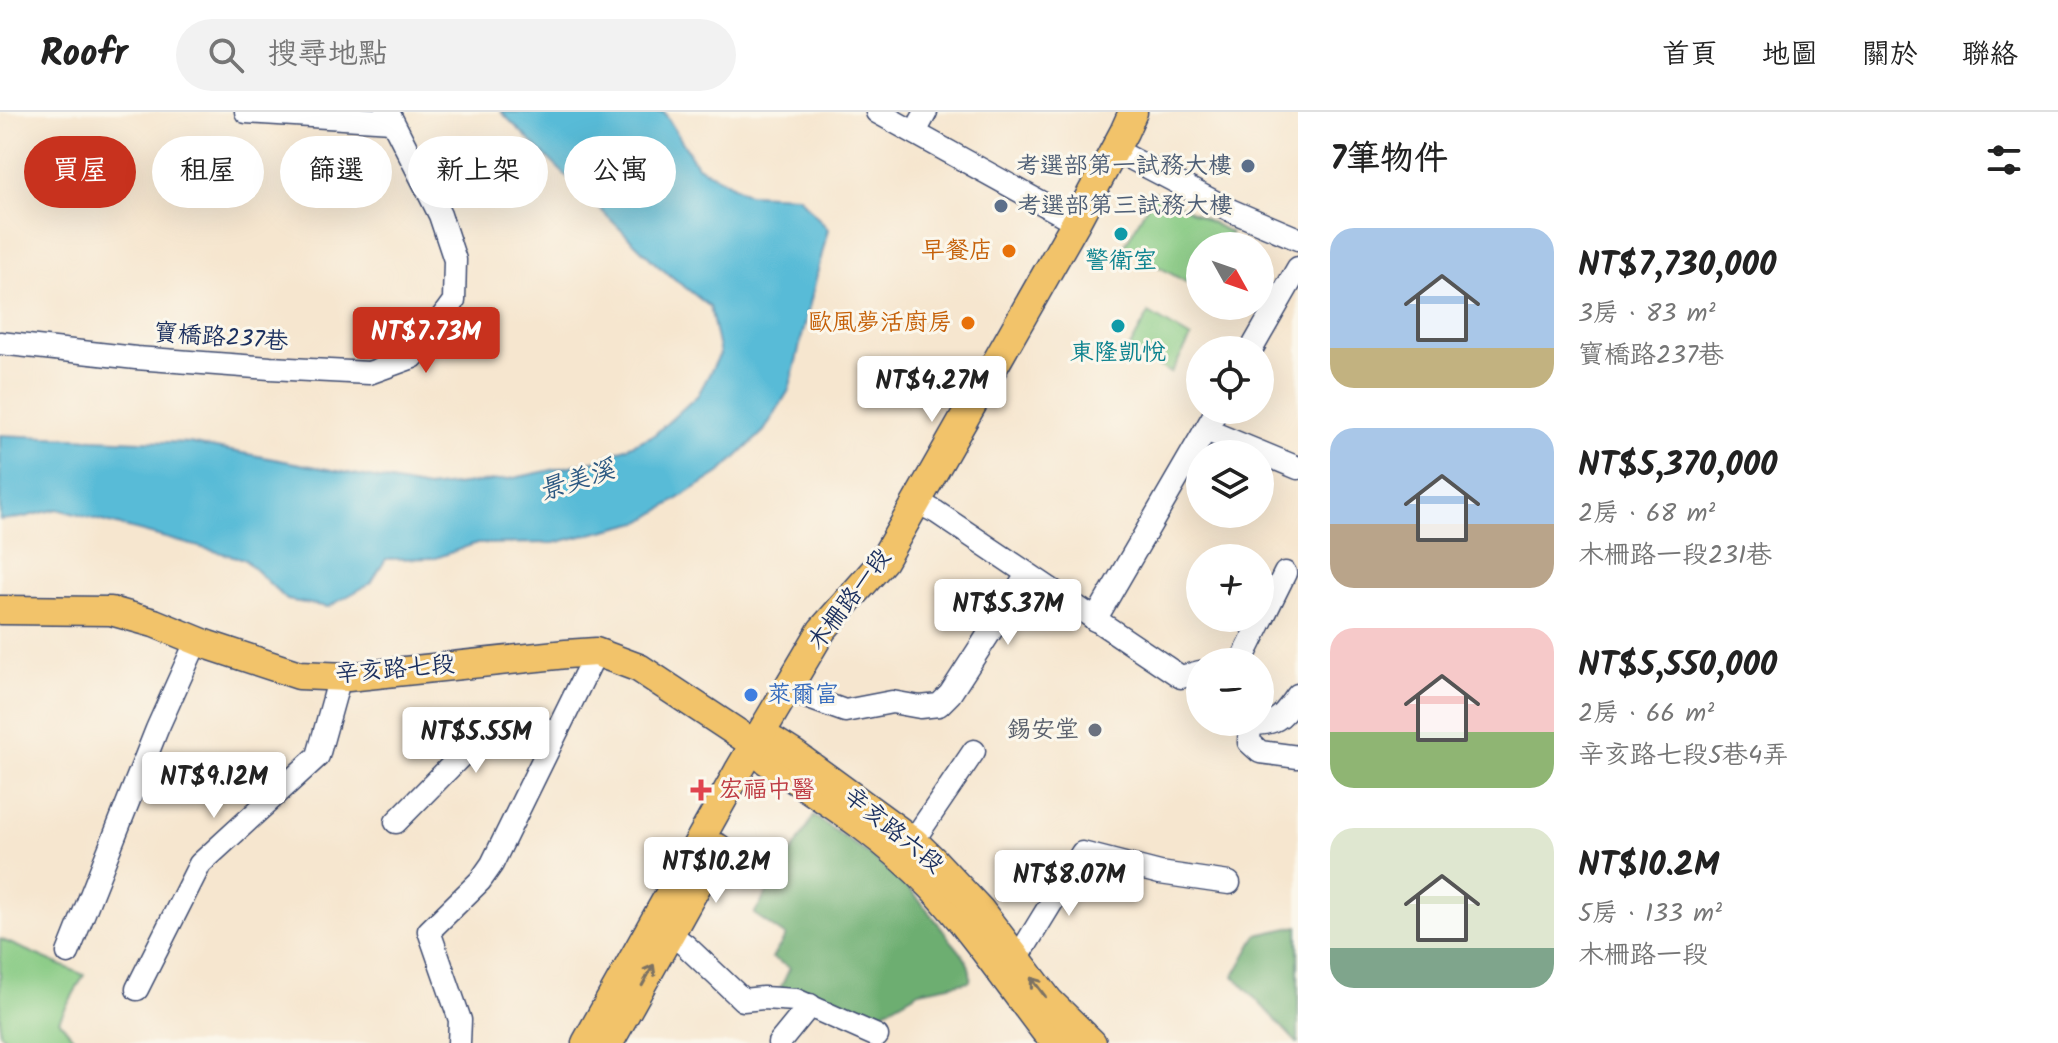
<!DOCTYPE html>
<html lang="zh-TW">
<head>
<meta charset="utf-8">
<style>
  :root { --surface:#fff; --page:#f2f2f2; --text:#222; --muted:#767676; --line:#e0e0e0; --accent:#c8321e }
  body { margin:0; font-family:Kalam,"LXGW WenKai TC",sans-serif; background:var(--page); color:var(--text); height:100vh; display:flex; flex-direction:column; font-size:30px; white-space:nowrap }
  * { box-sizing:border-box; margin:0 }
  p { font-size:26px; color:var(--muted) }
  .icon { flex:none; width:44px; height:44px; fill:none; stroke:currentColor; stroke-width:2; stroke-linecap:round; stroke-linejoin:round }
  .map { position:relative; flex:1; overflow:hidden }
  .panel { display:flex; flex-direction:column; background:var(--surface); width:760px }
  .panel>* { flex:none }
  .banner { position:absolute; left:24px; top:24px; width:760px; height:72px; display:flex; gap:16px }
  .needle { width:52px; rotate:130deg }
  .buttons { position:absolute; left:1186px; top:120px; display:grid; gap:16px }
  .buttons a { display:grid; place-items:center; width:88px; height:88px; border-radius:50%; background:var(--surface); box-shadow:0 8px 32px #0002; font-size:40px }
  .price { position:absolute; translate:-50% -68px; padding:0 18px; border-radius:8px; background:#fff; color:#222; font-size:26px; line-height:52px; filter:drop-shadow(0 2px 4px #0008) }
  .price::after { content:''; position:absolute; left:50%; top:48px; width:24px; height:18px; margin-left:-12px; background:inherit; clip-path:polygon(0 0,100% 0,50% 100%) }
  .price.on { background:var(--accent); color:#fff }
  ul { padding:0; list-style:none }
  li { display:flex; align-items:center; gap:24px; height:200px; padding:0 32px }
  li span { display:grid; place-items:center; flex:none; width:224px; height:160px; border-radius:24px; color:#555 }
  li>.icon { margin-inline-start:auto }
  span .icon { width:96px; height:96px; fill:#fffc; stroke-width:1 }
  li b { font-size:34px }
  h2 { display:flex; justify-content:space-between; align-items:center; height:96px; padding:0 32px; font-size:34px }
  .tag { padding:0 28px; border-radius:36px; background:var(--surface); box-shadow:0 8px 32px #0002; font-size:28px; line-height:72px }
  .tag.on { background:var(--accent); color:#fff }
  header { display:flex; align-items:center; gap:48px; box-sizing:border-box; height:112px; padding:0 40px; background:var(--surface); border-bottom:2px solid var(--line) }
  header strong { font-size:38px }
  nav { display:flex; gap:44px; margin-inline-start:auto; font-size:28px }
  .search { width:560px; height:72px; background:var(--page); display:flex; align-items:center; gap:20px; box-sizing:border-box; padding:0 28px; border-radius:44px; color:var(--muted); font-size:30px }
  main { display:flex; flex:1; min-height:0 }
  .map>svg:first-child { display:block }
</style>
</head>
<body>
<header>
<strong>Roofr</strong>
<div class="search"><svg class="icon" aria-label="search" viewBox="0 0 24 24"><circle cx="10" cy="10" r="6"/><path d="M15 15l6 6"/></svg>搜尋地點</div>
<nav><a>首頁</a><a>地圖</a><a>關於</a><a>聯絡</a></nav>
</header>
<main>
<div class="map">
<svg width="1298" height="931" viewBox="0 0 1298 931">
  <rect width="100%" height="100%" fill="#fbf7ec"/>
  <filter id="ink" filterUnits="userSpaceOnUse"><feTurbulence type="fractalNoise" baseFrequency=".0125" numOctaves="2"/><feDisplacementMap in="SourceGraphic" scale="16" xChannelSelector="R" yChannelSelector="G"/><feConvolveMatrix kernelMatrix="1 2 1 2 8 2 1 2 1" color-interpolation-filters="sRGB"/></filter>
  <filter id="wash" filterUnits="userSpaceOnUse"><feTurbulence type="fractalNoise" baseFrequency=".006" numOctaves="4" result="noise"/><feDisplacementMap in="SourceGraphic" scale="32" xChannelSelector="R" yChannelSelector="G"/><feGaussianBlur stdDeviation="1.8" result="paint"/><feColorMatrix in="noise" values="0 0 0 0 0 0 0 0 0 0 0 0 0 0 0 0 0 1.4 0 .05"/><feComposite in="paint" operator="in"/></filter>
  <g filter="url(#wash)">
    <rect width="100%" height="100%" fill="#f6e6cf"/>
    <g fill="#87ca83" stroke="#517c70" stroke-width="2">
      <polygon points="1155,80 1231,121 1224,134 1200,134 1200,178 1124,135"/>
      <polygon points="1149,201 1191,226 1171,261 1129,237"/>
      <polygon points="0,827 84,863 59,908 76,929 72,931 10,931 0,921"/>
    </g>
    <g fill="#6dae71" stroke="#446e68" stroke-width="2">
      <path d="M814,704c31,22 64,43 91,69 16,16 31,35 44,53 11,14 24,25 21,43l-50,10 -44,25 -17,-1 -81,-22 12,-25 -18,-10 14,-22 -32,-22z"/>
      <polygon points="1298,814 1298,931 1297,931 1234,864 1257,823"/>
    </g>
    <polygon fill="#58bbd7" stroke="#3a759a" stroke-width="2" points="501,0 664,0 697,54 748,82 798,84 828,117 789,278 764,319 722,359 643,409 554,431 474,432 436,446 386,447 371,471 328,495 287,488 244,447 57,397 20,406 0,408 0,323 189,331 427,376 509,367 599,348 654,323 698,283 720,242 710,195 657,153"/>
  </g>
  <g filter="url(#ink)">
    <g fill="none" stroke-linecap="round" stroke-linejoin="round">
      <defs>
        <g id="minor">
          <polyline points="246,0 392,9"/>
          <polyline points="877,0 1076,110"/>
          <polyline points="915,20 926,0"/>
          <polyline points="1115,38 1232,99 1298,127"/>
          <polyline points="0,231 136,246 270,256 369,261 413,245 454,189 455,148 440,103 388,0"/>
          <polyline points="1251,238 1298,156"/>
          <polyline points="1206,318 1298,356"/>
          <polyline points="917,390 936,400 1181,565 1200,560"/>
          <polyline points="1095,508 1217,298"/>
          <polyline points="1241,550 1285,461"/>
          <polyline points="803,584 845,599 892,590 920,595 939,593 950,582 1027,463"/>
          <polyline points="1250,612 1249,630 1260,640 1298,645"/>
          <path d="M1250,612c30,0 31,-7 48,-29"/>
          <polyline points="396,710 460,645 485,626 558,617"/>
          <polyline points="913,729 974,639"/>
          <polyline points="670,822 685,833 743,888 763,886 796,888 877,924"/>
          <polyline points="68,841 157,617 197,528"/>
          <polyline points="1017,847 1082,741 1160,761 1229,771"/>
          <polyline points="137,877 200,752 318,644 340,565"/>
          <polyline points="459,931 460,908 429,819 480,769 492,752 596,540"/>
          <polyline points="779,931 810,893"/>
        </g>
        <g id="major">
          <path d="M0,498l111,1 43,12 54,22 91,30 49,2 218,-23 30,-2 43,16 115,76 12,16c57,38 118,76 166,127 41,44 76,96 113,144l13,12"/>
          <polyline points="775,630 794,642 913,729 935,750 980,798 1049,889 1092,931"/>
          <polyline points="586,931 738,660 822,518 883,449 1076,110 1124,20 1133,0"/>
          <polyline points="609,931 718,736"/>
        </g>
      </defs>
      <use href="#minor" stroke="#3c4a6f" stroke-width="25"/>
      <use href="#major" stroke="#3c4a6f" stroke-width="31"/>
      <use href="#minor" stroke="#fff" stroke-width="22"/>
      <use href="#major" stroke="#f2c36a" stroke-width="28"/>
    </g>
    <defs><path id="oneway-shaft" d="M-6 0H5M1.5-3L5.5 0L1.5 3" fill="none" stroke-width="1.6" stroke-linecap="round" stroke-linejoin="round" transform="scale(2)"/></defs>
    <g stroke="#7c7263">
      <use href="#oneway-shaft" transform="translate(648 863) rotate(-61)"/>
      <use href="#oneway-shaft" transform="translate(1038 875) rotate(-127)"/>
    </g>
  </g>
  <g fill="#5c6f8a" stroke="#fbf7ec" stroke-width="3">
    <circle cx="1248" cy="54" r="8"/>
    <circle cx="1001" cy="94" r="8"/>
  </g>
  <g fill="#0f9aa8" stroke="#fbf7ec" stroke-width="3">
    <circle cx="1121" cy="122" r="8"/>
    <circle cx="1118" cy="214" r="8"/>
  </g>
  <g fill="#e8710a" stroke="#fbf7ec" stroke-width="3">
    <circle cx="1009" cy="139" r="8"/>
    <circle cx="968" cy="211" r="8"/>
  </g>
  <circle fill="#3f7fe0" stroke="#fbf7ec" stroke-width="3" cx="751" cy="583" r="8"/>
  <circle fill="#6b7280" stroke="#fbf7ec" stroke-width="3" cx="1095" cy="618" r="8"/>
  <path fill="#e0444e" stroke="#fbf7ec" stroke-width="3" d="M697 666h8v8h8v8h-8v8h-8v-8h-8v-8h8z"/>
  <g text-anchor="middle" dominant-baseline="central" stroke-width="6" stroke-linejoin="round" paint-order="stroke">
    <g font-size="24" fill="#4e5e75" stroke="#fbf7ec" text-anchor="end">
      <text x="1232" y="54">考選部第一試務大樓</text>
      <text x="1017" y="94" text-anchor="start">考選部第三試務大樓</text>
    </g>
    <g font-size="24" fill="#c56008" stroke="#fbf7ec" text-anchor="end">
      <text x="993" y="139">早餐店</text>
      <text x="952" y="211">歐風夢活廚房</text>
    </g>
    <g font-size="24" fill="#0d838f" stroke="#fbf7ec">
      <text x="1121" y="149">警衛室</text>
      <text x="1118" y="241">東隆凱悅</text>
    </g>
    <g font-size="24" fill="#1b2f5e" stroke="#fbf7ec">
      <text transform="translate(221 226) rotate(4)">寶橋路237巷</text>
      <text transform="translate(850 488) rotate(-53)">木柵路一段</text>
      <text transform="translate(395 558) rotate(-5)">辛亥路七段</text>
      <text transform="translate(893 719) rotate(39)">辛亥路六段</text>
    </g>
    <g font-size="24" fill="#366cbe" stroke="#fbf7ec" text-anchor="start">
      <text x="767" y="583">萊爾富</text>
    </g>
    <g font-size="24" fill="#5b616d" stroke="#fbf7ec" text-anchor="end">
      <text x="1079" y="618">錫安堂</text>
    </g>
    <g font-size="24" fill="#be3a42" stroke="#fbf7ec" text-anchor="start">
      <text x="719" y="678">宏福中醫</text>
    </g>
    <g font-size="26" font-style="italic" fill="#2d5982" stroke="#fbf7ec">
      <text transform="translate(577 369) rotate(-18)">景美溪</text>
    </g>
  </g>
</svg>
<div class="buttons">
<a><svg class="needle" viewBox="-14 -14 28 28"><path d="M0-13l5 13h-10z" fill="#e53935"/><path d="M0 13l5-13h-10z" fill="#767676"/></svg></a>
<a><svg class="icon" aria-label="locate" viewBox="0 0 24 24"><circle cx="12" cy="12" r="6"/><path d="M12 2v4M12 18v4M2 12h4M18 12h4"/></svg></a>
<a><svg class="icon" aria-label="layers" viewBox="0 0 24 24"><path d="M12 4l9 5-9 5-9-5zM3 14l9 5 9-5"/></svg></a>
<a>+</a>
<a>−</a>
</div>
<b class="price on" style="left:426px;top:263px">NT$7.73M</b>
<b class="price" style="left:932px;top:312px">NT$4.27M</b>
<b class="price" style="left:1008px;top:535px">NT$5.37M</b>
<b class="price" style="left:476px;top:663px">NT$5.55M</b>
<b class="price" style="left:214px;top:708px">NT$9.12M</b>
<b class="price" style="left:716px;top:793px">NT$10.2M</b>
<b class="price" style="left:1069px;top:806px">NT$8.07M</b>
<div class="banner">
<a class="tag on">買屋</a>
<a class="tag">租屋</a>
<a class="tag">篩選</a>
<a class="tag">新上架</a>
<a class="tag">公寓</a>
</div>
</div>
<section class="panel">
<h2>7筆物件<svg class="icon" aria-label="filters" viewBox="0 0 24 24"><path d="M4 7h16M4 17h16"/><circle cx="9" cy="7" r="2"/><circle cx="15" cy="17" r="2"/></svg></h2>
<ul>
<li><span style="background:linear-gradient(#a9c7e8 75%,#c2b280 0)"><svg class="icon" aria-label="home" viewBox="0 0 24 24"><path d="M3 11l9-7 9 7M6 9v11h12V9"/></svg></span><div><b>NT$7,730,000</b><p>3房 · 83 m²</p><p>寶橋路237巷</p></div></li>
<li><span style="background:linear-gradient(#a9c7e8 60%,#b9a48a 0)"><svg class="icon" aria-label="home" viewBox="0 0 24 24"><path d="M3 11l9-7 9 7M6 9v11h12V9"/></svg></span><div><b>NT$5,370,000</b><p>2房 · 68 m²</p><p>木柵路一段231巷</p></div></li>
<li><span style="background:linear-gradient(#f6c9c9 65%,#8fb573 0)"><svg class="icon" aria-label="home" viewBox="0 0 24 24"><path d="M3 11l9-7 9 7M6 9v11h12V9"/></svg></span><div><b>NT$5,550,000</b><p>2房 · 66 m²</p><p>辛亥路七段5巷4弄</p></div></li>
<li><span style="background:linear-gradient(#dfe7d0 75%,#7fa58c 0)"><svg class="icon" aria-label="home" viewBox="0 0 24 24"><path d="M3 11l9-7 9 7M6 9v11h12V9"/></svg></span><div><b>NT$10.2M</b><p>5房 · 133 m²</p><p>木柵路一段</p></div></li>
</ul>
</section>
</main>
</body>
</html>
